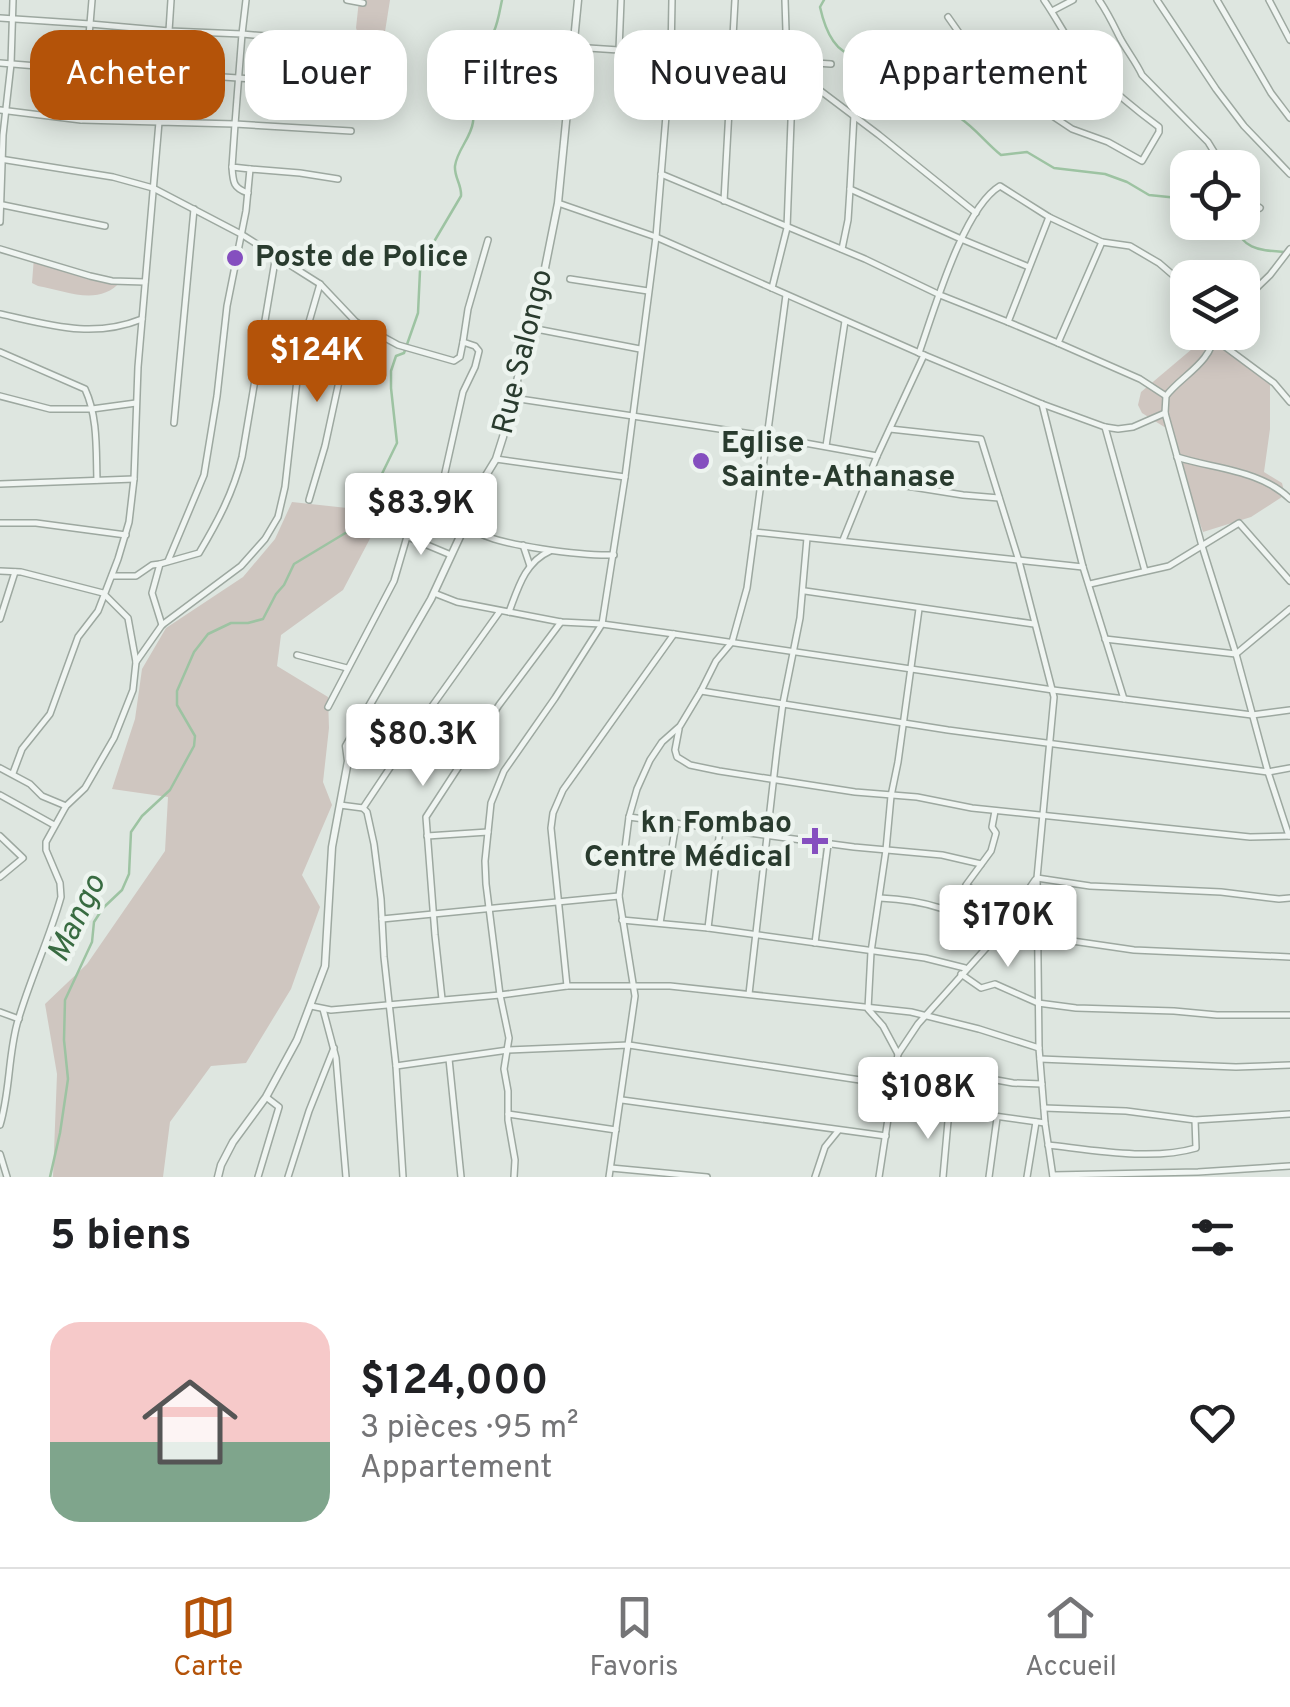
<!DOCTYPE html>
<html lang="fr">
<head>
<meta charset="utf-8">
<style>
  :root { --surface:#fff; --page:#f6f6f6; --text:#202124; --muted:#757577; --line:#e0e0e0; --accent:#b45309 }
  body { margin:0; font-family:Overpass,sans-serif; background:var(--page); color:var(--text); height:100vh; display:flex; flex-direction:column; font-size:38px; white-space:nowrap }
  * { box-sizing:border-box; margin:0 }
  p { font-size:32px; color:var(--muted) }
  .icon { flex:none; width:55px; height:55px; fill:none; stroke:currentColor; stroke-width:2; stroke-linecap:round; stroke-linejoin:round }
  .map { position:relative; height:1177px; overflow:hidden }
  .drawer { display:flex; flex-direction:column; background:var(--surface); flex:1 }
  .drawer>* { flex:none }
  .hud { position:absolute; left:30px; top:30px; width:1230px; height:90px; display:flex; gap:20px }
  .controls { position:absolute; left:1170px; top:150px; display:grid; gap:20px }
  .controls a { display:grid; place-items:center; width:90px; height:90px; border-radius:20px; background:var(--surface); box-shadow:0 5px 25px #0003; font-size:50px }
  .price { position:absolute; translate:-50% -85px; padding:0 22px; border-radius:10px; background:#fff; color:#222; font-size:32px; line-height:65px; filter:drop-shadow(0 2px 5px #0008) }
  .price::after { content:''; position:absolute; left:50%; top:60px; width:30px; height:22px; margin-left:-15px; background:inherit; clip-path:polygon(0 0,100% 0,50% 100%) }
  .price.on { background:var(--accent); color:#fff }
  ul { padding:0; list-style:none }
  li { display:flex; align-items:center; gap:30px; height:250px; padding:0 50px }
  li span { display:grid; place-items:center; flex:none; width:280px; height:200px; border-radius:30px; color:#555 }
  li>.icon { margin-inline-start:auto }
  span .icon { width:120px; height:120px; fill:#fffc; stroke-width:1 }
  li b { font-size:42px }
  h2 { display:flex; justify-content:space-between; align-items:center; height:120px; padding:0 50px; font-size:42px }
  .pill { padding:0 35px; border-radius:30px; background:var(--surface); box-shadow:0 5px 25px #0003; font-size:35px; line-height:90px }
  .pill.on { background:var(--accent); color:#fff }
  .dock { display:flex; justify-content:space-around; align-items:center; height:140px; border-top:2px solid var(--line); background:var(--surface); font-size:28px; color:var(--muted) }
  .dock a { display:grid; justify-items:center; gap:5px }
  .dock .on { color:var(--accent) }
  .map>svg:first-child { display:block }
</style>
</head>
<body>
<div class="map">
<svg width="1290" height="1177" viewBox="0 0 1290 1177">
  <rect width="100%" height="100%" fill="#dee6e0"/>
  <g fill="#cfc6c0">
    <polygon points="359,0 390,0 384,38 371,53 367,62 367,72 373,79 372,86 366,90 354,88 347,83 359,37 356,28"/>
    <path d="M34,257l87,24c-22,26 -54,10 -83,5l-6,-3z"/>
    <polygon points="1205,338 1217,339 1270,379 1270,429 1264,472 1282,483 1285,495 1251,517 1203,532 1166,428 1142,413 1138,405 1141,392"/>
    <polygon points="292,502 384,512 343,590 281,635 277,666 328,697 329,728 323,782 332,805 302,875 320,907 291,989 246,1063 211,1066 170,1122 163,1177 53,1177 57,1074 45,1004 87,964 165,851 168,797 112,789 135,719 142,669 166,628 243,577 275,539"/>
  </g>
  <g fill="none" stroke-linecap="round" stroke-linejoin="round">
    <g stroke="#9dc3a2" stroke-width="2.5">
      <path d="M824,0l-4,7c4,18 13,45 34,48 12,2 27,2 38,9 11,7 9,26 18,34 14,13 35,10 50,20 15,10 27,26 41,37l26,-3 27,16 51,6 22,8 22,13 39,4"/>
      <path d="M1230,222c15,27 25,28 54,30"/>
      <path d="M50,1177l10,-44 8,-54 -4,-39 1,-40 27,-58 2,-20 9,-14 19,-18 7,-16 2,-42 11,-16 28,-26 24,-44 1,-10 -18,-31v-14l17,-39 14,-18 23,-11h17l15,-4 13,-25 8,-9 10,-21 63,-38 4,-8 2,-17 15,-19 19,-39 -6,-55v-17l5,-15 8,-3 14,-40 2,-42 15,-31 26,-44c1,-11 -7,-19 -6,-30 2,-16 16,-28 18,-44 3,-19 -12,-35 -7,-54 4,-15 21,-24 28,-37 4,-8 6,-22 8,-31"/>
    </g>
    <defs>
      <g id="minor">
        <polyline points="246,0 242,34 327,41 400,53"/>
        <polyline points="347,0 363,3"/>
        <polyline points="785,0 787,62"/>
        <path d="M1099,0c9,13 14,24 21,38 7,13 16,24 22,37l66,67 16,26"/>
        <polyline points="1157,0 1216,89 1244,126 1290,174"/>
        <polyline points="1217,0 1271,93 1290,118"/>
        <polyline points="1269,0 1290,40"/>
        <polyline points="1052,11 1073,0"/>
        <path d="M948,17l14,20 39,38 38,32 33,22 36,13 34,19 17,-29v-5c-23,-17 -45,-35 -66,-56 -20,-19 -33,-48 -49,-71"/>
        <polyline points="0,18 90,24 92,0"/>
        <polyline points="573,47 831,64"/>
        <polyline points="619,50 621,0"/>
        <polyline points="0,63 86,70 82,120 159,122 165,73 369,87"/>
        <polyline points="793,70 879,135 976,213"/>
        <polyline points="0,110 81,120"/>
        <polyline points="854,115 850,189 961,239 1029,267"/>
        <polyline points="0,159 113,177 153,188 241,234 320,284 356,322 398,345 454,361 460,357 463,342"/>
        <path d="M232,167c1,15 1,21 16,26"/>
        <polyline points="250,169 300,173 338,179"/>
        <polyline points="661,174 865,259 940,295 1008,322"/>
        <polyline points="1242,197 1260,208"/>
        <polyline points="724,201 735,0"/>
        <polyline points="558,203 656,237 924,355 1042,404 1105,427 1118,429 1133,427 1165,413"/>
        <polyline points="3,205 105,226"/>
        <polyline points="1049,217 1008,322 1058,343"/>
        <polyline points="0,222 3,135 11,64 13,0"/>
        <polyline points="1102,242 1130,246 1159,263 1188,288"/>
        <polyline points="0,249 90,276 112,281 145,282"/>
        <polyline points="842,249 848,220 850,189"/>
        <polyline points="570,279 648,291"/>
        <polyline points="772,288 787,228 793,68"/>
        <polyline points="1242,302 1270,275 1290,249"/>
        <path d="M0,314c50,11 92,25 142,5"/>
        <polyline points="531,328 640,349"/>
        <path d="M1215,332c-3,31 -33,43 -49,64l-1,17 37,133 34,108 32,118 21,64"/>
        <polyline points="1216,340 1274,383 1290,402"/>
        <path d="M0,352l85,37c13,28 11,61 12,91"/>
        <polyline points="260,352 299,359"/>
        <path d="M919,353c15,-42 44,-145 81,-167l49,31 53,25 -44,101 82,36 26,17"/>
        <polyline points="0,396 50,409 92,409 136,403"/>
        <polyline points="513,398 766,436 877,456"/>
        <polyline points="1042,404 1083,567 1124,699"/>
        <polyline points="174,423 194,209"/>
        <polyline points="1105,427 1145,571"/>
        <polyline points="890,429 981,439 1019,561 1054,697 1037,878 1039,1048 1045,1123 1053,1177"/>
        <polyline points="826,446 845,321"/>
        <path d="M1177,457c37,12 84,13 113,42"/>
        <polyline points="496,459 625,477"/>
        <polyline points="869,480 963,495 999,498"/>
        <polyline points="0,484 134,479"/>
        <polyline points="440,495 463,392 475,367 479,351 475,346 463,342 468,309 488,240"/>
        <polyline points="309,500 325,446 346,349 356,322"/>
        <path d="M470,515l6,16c21,15 110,25 138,24"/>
        <polyline points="0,523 36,523 126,535"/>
        <polyline points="754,532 1083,567"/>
        <polyline points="408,537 451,555"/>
        <polyline points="843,540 877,456 924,355"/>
        <polyline points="523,545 530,566"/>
        <polyline points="168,561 204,475 217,396 227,306 246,211 250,169 232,167 235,124 351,131"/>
        <polyline points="0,571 21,572 103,593 128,618 136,662"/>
        <polyline points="112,576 136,576 152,565 160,564"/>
        <polyline points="1090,584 1169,566 1239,523 1290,581"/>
        <polyline points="805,591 1034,624"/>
        <polyline points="434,593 457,602 561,622 602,624 674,634 1053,690 1252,715 1290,710"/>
        <path d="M509,612c9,-24 16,-50 41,-61"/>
        <polyline points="0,619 15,572"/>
        <path d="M162,625l-10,-32 8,-29 39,-11c19,-32 34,-60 43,-96l34,-202"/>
        <polyline points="1105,639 1236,654 1290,609"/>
        <polyline points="297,655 347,668"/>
        <polyline points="701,691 948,730 1268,772 1290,768"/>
        <polyline points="328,707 394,581 411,523"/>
        <polyline points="679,729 675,750 677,757 690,765 719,771 855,792 917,797 972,808 1250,837 1290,836"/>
        <polyline points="0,768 30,784 42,796 66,806"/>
        <polyline points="13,773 22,749 50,714 78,637 98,611 118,559 129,522 134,479 138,367 159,122 235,124 242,34 169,31 165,73 86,70 90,24 169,31 171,0"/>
        <polyline points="0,795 54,825"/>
        <polyline points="340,805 363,808 415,730 500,611"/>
        <polyline points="363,808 367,812 374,844 381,899 384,957 396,1066 403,1177"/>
        <polyline points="995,811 992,827 996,833 991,851 966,885 979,894 1007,922"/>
        <polyline points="629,817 854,847 942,855 981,864"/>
        <polyline points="0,836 23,858 0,877"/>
        <polyline points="427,836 488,832"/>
        <polyline points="1037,878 1090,886 1221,892 1279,899 1290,898"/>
        <path d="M880,898c45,2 78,12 116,39"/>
        <polyline points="382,919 619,896"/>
        <polyline points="622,920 708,928 925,958 965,968"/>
        <polyline points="660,923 676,823"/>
        <polyline points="708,928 720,829"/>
        <polyline points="1038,936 1134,950 1290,957"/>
        <polyline points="815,943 828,844"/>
        <polyline points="961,974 981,988 995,984 1038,1003 1076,1008 1174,1011 1217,1015 1290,1015"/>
        <polyline points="567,986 551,828 553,813 563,790 674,634"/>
        <polyline points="749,994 777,749 783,703 800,618 807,538"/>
        <polyline points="442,999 435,935 426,817 499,705 561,622"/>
        <polyline points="311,1006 331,1010 500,995 567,986 670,986 911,1012 979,1029 1039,1048"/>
        <polyline points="323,1009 336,1058 346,1177"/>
        <polyline points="0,1012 19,1019"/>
        <polyline points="898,1054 883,1026 868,1009 871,952 886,850 891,796 898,762 919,609"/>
        <polyline points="449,1059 461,1177"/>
        <polyline points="1040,1059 1236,1067 1290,1065"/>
        <polyline points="396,1066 508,1050 629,1045 893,1085"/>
        <polyline points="622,1100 886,1136"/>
        <polyline points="892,1102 1045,1123"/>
        <polyline points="1044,1108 1126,1111 1195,1120 1290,1114"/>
        <polyline points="508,1114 616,1130"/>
        <path d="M0,1125c10,-33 8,-67 17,-101 12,-43 32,-84 44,-127l-1,-14 -14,-33v-8l20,-36 19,-18 29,-50 19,-48 3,-28 26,-37 79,-59 24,-27 13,-22 7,-30 15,-134 20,-69"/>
        <path d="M1048,1145c45,5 104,16 148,3l-1,-28"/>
        <polyline points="0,1154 7,1177"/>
        <polyline points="611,1168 707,1177"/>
        <polyline points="1053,1175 1198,1172 1290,1166"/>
        <polyline points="258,1177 279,1107 266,1097"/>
        <polyline points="288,1177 309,1111 334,1048"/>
        <polyline points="514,1177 515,1160 508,1120 508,1091 504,1069 509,1038 500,995 486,884 485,861 491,803 504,771 555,698 602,624 625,477 656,237 671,55 672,0"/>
        <polyline points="609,1177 635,996 619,896 629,817 637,789 650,760 662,742 680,726 701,691 716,661 732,642 747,588 786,295"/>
        <polyline points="815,1177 825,1147 838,1131"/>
        <polyline points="879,1177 898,1054 918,1024 996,937 1035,880"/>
        <polyline points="943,1177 949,1110 958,1073 1013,1083 1042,1084"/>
        <polyline points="989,1177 997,1118"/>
        <polyline points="1027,1177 1036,1122"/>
      </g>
      <polyline id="tertiary" points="218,1177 221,1165 233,1142 266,1097 297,1040 325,966 332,847 348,761 346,746 431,599 463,530 482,482 496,459 503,437 544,273 558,203 578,0"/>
    </defs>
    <use href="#minor" stroke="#9da8a0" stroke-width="8"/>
    <use href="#tertiary" stroke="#9da8a0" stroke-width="9"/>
    <use href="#minor" stroke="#f0f5f2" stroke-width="5"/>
    <use href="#tertiary" stroke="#f0f5f2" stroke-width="6"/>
  </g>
  <g fill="#854fbf" stroke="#edf4ef" stroke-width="4">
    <circle cx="235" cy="258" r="10"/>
    <circle cx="701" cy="461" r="10"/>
    <path d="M810 826h10v10h10v10h-10v10h-10v-10h-10v-10h10z"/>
  </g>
  <g text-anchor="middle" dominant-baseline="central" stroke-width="9" stroke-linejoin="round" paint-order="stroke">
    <g font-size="30" font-weight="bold" fill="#293b2e" stroke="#edf4ef" text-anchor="start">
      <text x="255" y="258">Poste de Police</text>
      <text x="721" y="444">Eglise<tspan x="721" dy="34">Sainte-Athanase</tspan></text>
      <text x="792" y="824" text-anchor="end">kn Fombao<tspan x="792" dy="34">Centre Médical</tspan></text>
    </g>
    <g font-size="30" fill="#293b2e" stroke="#edf4ef">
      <text transform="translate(524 352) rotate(-76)">Rue Salongo</text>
    </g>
    <g font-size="32" font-style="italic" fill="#386b41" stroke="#edf4ef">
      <text transform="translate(78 919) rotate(-64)">Mango</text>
    </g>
  </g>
</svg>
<div class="controls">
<a><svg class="icon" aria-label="locate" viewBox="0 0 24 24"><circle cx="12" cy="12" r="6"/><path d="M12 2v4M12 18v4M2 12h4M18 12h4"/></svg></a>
<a><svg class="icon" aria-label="layers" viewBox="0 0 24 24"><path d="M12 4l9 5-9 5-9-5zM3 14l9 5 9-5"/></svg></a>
</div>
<b class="price on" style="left:317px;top:405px">$124K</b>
<b class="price" style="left:421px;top:558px">$83.9K</b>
<b class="price" style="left:423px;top:789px">$80.3K</b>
<b class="price" style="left:1008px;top:970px">$170K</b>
<b class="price" style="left:928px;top:1142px">$108K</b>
<div class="hud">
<a class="pill on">Acheter</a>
<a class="pill">Louer</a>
<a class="pill">Filtres</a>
<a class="pill">Nouveau</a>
<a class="pill">Appartement</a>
</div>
</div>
<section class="drawer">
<h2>5 biens<svg class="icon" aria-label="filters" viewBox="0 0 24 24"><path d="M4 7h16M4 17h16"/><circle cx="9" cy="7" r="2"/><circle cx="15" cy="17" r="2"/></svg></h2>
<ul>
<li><span style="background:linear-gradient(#f6c9c9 60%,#7fa58c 0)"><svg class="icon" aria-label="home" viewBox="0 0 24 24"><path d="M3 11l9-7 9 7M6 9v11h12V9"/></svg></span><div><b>$124,000</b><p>3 pièces · 95 m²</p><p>Appartement</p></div><svg class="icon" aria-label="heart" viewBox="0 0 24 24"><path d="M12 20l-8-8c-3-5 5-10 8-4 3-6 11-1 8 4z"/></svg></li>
</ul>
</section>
<nav class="dock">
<a class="on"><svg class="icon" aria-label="map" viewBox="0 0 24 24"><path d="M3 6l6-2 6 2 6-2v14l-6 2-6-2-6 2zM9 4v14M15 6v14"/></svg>Carte</a>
<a><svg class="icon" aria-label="saved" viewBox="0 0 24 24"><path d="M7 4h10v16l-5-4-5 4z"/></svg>Favoris</a>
<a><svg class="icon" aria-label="home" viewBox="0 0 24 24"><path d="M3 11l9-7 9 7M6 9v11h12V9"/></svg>Accueil</a>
</nav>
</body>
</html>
